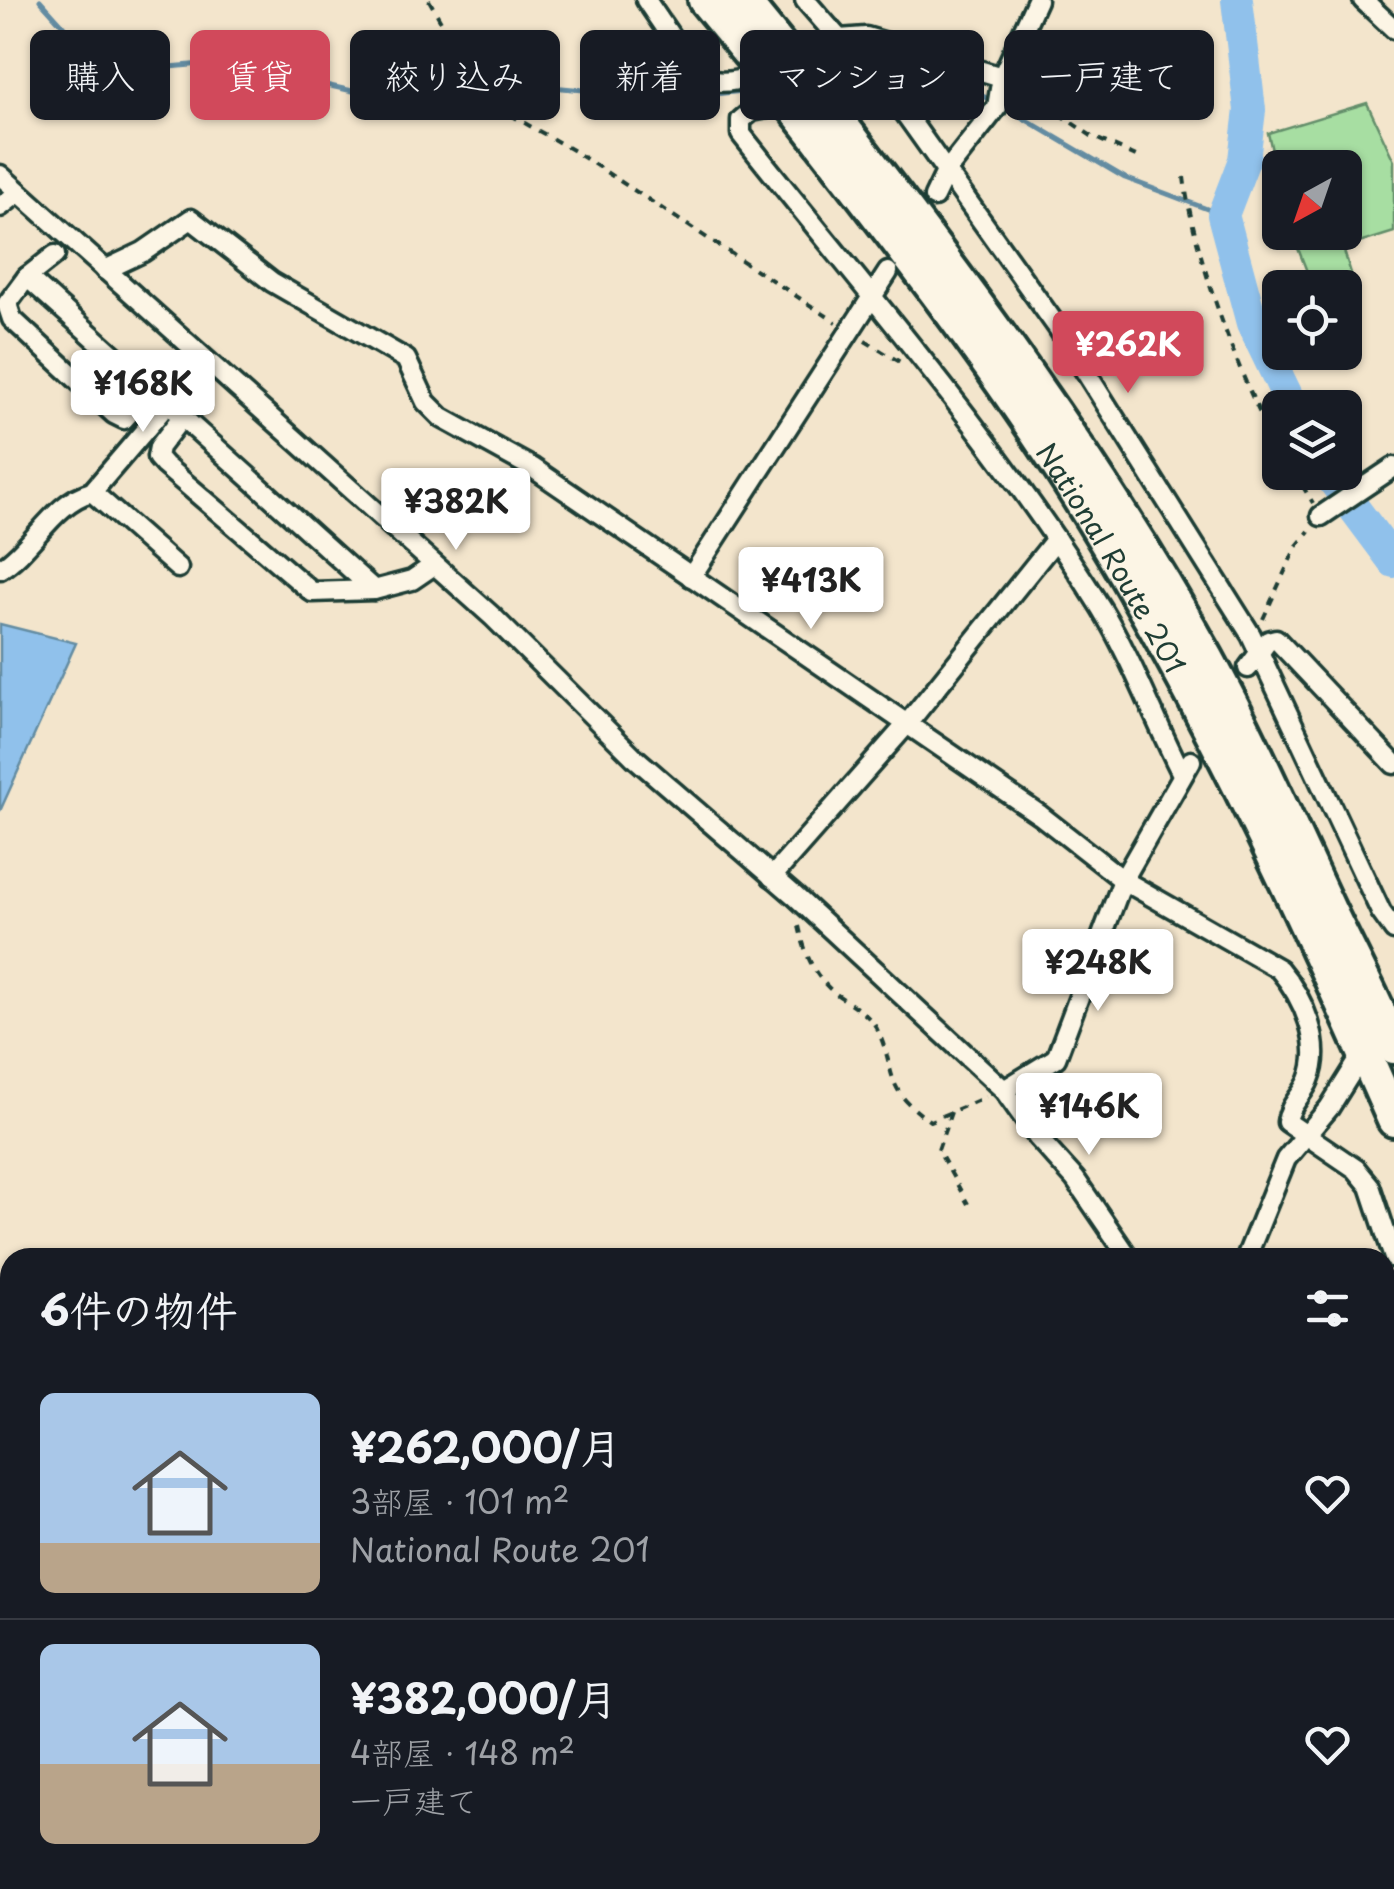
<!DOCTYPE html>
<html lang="ja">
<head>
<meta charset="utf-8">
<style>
  :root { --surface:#171b24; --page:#242831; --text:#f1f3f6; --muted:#9ea1a6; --line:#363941; --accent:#d1495b }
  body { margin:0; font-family:"Playpen Sans","Klee One",sans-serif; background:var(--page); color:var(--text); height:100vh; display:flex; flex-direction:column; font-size:38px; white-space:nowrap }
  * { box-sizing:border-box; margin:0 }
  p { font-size:32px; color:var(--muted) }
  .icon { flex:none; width:55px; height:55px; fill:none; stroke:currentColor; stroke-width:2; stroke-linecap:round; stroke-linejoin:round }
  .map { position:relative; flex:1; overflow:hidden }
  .sheet { position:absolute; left:0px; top:1248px; width:1395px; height:642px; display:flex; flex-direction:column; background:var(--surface); border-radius:30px 30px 0 0; box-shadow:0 2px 8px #0004 }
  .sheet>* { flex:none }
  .guide { position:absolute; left:30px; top:30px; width:1335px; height:90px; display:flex; gap:20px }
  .needle { width:65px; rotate:220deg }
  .fabs { position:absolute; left:1262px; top:150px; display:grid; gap:20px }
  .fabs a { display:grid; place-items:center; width:100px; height:100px; border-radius:15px; background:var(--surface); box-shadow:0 2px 8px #0004; font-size:50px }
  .price { position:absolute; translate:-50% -85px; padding:0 22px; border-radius:10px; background:#fff; color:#222; font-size:32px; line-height:65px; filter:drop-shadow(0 2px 5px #0008) }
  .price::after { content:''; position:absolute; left:50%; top:60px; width:30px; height:22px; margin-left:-15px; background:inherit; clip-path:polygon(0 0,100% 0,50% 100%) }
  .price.current { background:var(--accent); color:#fff }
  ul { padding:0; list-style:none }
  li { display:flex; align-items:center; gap:30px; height:250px; padding:0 40px }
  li+li { border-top:2px solid var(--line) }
  li span { display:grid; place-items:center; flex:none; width:280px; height:200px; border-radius:15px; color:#555 }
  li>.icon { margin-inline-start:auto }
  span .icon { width:120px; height:120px; fill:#fffc; stroke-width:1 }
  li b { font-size:42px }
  h2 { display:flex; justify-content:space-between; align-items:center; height:120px; padding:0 40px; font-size:42px }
  .chip { padding:0 35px; border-radius:15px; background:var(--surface); box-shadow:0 2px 8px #0004; font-size:35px; line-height:90px }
  .chip.current { background:var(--accent); color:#fff }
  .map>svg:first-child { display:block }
</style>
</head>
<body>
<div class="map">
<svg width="1394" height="1889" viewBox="0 0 1394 1889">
  <rect width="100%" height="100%" fill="#f3e5cc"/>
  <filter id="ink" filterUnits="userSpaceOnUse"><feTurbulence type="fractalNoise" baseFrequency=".01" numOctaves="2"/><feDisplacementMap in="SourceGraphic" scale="20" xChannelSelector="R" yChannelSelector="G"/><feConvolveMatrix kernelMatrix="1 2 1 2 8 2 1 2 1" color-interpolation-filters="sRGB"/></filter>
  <g filter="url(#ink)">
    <g fill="#a7dea2" stroke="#638e6b" stroke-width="2.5">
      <polygon points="1367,103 1394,161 1394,232 1343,248 1357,292 1345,298 1345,288 1313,287 1292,233 1345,232 1345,168 1280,168 1280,186 1268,133"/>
      <polygon points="0,1449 10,1451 10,1880 468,1880 458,1889 0,1889"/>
      <polygon points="616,1880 1107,1880 1109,1889 604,1889"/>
    </g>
    <polygon fill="#90c1eb" stroke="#638ca2" stroke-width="2.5" points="0,624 76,643 0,811"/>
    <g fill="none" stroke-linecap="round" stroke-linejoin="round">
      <g stroke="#638ca2" stroke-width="5">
        <polyline points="40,0 84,49 117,72 223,62 366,94 497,82 638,95 696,96 762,89"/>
        <path d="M822,79c56,-8 117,-5 169,21"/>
        <polyline points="1001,105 1125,178 1223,215"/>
      </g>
      <g stroke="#90c1eb" stroke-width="32">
        <polyline points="1237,0 1250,110 1244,160 1223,215 1252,323 1293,408"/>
        <polyline points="1327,472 1394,562"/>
      </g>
      <defs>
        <g id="street">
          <path d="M646,0l48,71c22,20 49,7 75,2"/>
          <polyline points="805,0 839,39"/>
          <polyline points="1363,0 1394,29"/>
          <polyline points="839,39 866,37 1002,77"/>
          <path d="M795,67c22,-4 38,-4 44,-28"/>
          <polyline points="0,175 493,617 634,757 795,896 1004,1090 1038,1138 1075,1179 1129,1258"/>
          <polyline points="934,197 946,172 997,107 1002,77 1037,0"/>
          <polyline points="0,207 18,193"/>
          <path d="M105,270l38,-18 48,-33 81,63 134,77 20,43 16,16 91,50 507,347 83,65 156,89c24,28 45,75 30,111 -6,15 -20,25 -22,42l69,47 14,17 24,72"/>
          <polyline points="27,277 55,255"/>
          <polyline points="151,389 124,419 114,414 12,319 7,304 27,277 374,590 312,592 164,465 157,457 159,447 182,417"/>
          <polyline points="1321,516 1394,467"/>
          <polyline points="178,568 92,492 205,360"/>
          <path d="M0,569c33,-20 54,-68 92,-77"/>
          <polyline points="691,577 888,272"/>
          <polyline points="374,590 412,580 434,565"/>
          <polyline points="1248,668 1268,641 1276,639 1394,764"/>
          <path d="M1181,772c-27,-53 -49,-113 -80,-164 -105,-169 -237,-318 -360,-474v-14l11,-9 105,-21 27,1 15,14 159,223 193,307 130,277 13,18"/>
          <polyline points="772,877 907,724 1056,539"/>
          <polyline points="1004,1090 1056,1058 1123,880 1191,761"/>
          <polyline points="1246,1258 1286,1159 1329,1108 1364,1052"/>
          <polyline points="1385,1638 1394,1636"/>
          <polyline points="1385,1831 1394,1848"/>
          <polyline points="1371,1889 1381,1880"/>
        </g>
        <g id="highway">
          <polyline points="705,0 761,68"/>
          <polyline points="742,0 795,65"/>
          <path d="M825,104c138,178 272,357 382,554 45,82 82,167 122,252 22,46 46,90 65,137"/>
          <path id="s1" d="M795,109c112,143 224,286 317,443 108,182 197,374 282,568"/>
        </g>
      </defs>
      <use href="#street" stroke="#1f3d34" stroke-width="25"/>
      <use href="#highway" stroke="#1f3d34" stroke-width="40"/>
      <g stroke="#1f3d34" stroke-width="4" stroke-dasharray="8 8" stroke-linecap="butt">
        <polyline points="429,0 486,101 574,151 836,322"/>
        <polyline points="1019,87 1093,137 1143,159"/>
        <path d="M1184,177c8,71 58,212 96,274"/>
        <polyline points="865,341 900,362"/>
        <polyline points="1294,472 1313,503"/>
        <polyline points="1263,619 1296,547 1309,531"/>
        <path d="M799,926c5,23 12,45 30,62 15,14 38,22 48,41 21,44 4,58 53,92l56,-24"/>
        <polyline points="951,1112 938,1150 968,1204"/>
        <polyline points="1385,1340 1394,1336"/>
        <polyline points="1385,1543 1394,1571"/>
        <polyline points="1385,1670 1394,1687"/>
        <polyline points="1229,1880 1235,1889"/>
        <polyline points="577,1889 588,1880"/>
      </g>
      <use href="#street" stroke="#fcf5e5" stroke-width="18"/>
      <use href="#highway" stroke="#fcf5e5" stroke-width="32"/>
      <defs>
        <g id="highway-bridge">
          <polyline points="795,65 825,104"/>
          <polyline points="761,68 795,109"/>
        </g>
      </defs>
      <use href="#highway-bridge" stroke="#1f3d34" stroke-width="40" stroke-linecap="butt"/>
      <use href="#highway-bridge" stroke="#fcf5e5" stroke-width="32"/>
    </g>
  </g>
  <g text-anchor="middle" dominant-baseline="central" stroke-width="9" stroke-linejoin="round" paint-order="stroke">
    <g font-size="28" fill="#1f3d34" stroke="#fcf5e5">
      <text stroke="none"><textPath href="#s1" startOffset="550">National Route 201</textPath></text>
    </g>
  </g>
</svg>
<div class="fabs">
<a><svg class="needle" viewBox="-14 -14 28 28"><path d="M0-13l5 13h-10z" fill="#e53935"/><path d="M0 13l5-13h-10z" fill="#9ea1a6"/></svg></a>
<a><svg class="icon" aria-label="locate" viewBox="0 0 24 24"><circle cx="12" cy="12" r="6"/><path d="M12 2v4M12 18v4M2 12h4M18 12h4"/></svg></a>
<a><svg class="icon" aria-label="layers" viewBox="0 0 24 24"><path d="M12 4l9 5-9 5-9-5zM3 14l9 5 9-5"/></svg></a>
</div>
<b class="price current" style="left:1128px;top:396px">¥262K</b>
<b class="price" style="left:143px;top:435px">¥168K</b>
<b class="price" style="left:456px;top:553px">¥382K</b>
<b class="price" style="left:811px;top:632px">¥413K</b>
<b class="price" style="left:1098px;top:1014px">¥248K</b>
<b class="price" style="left:1089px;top:1158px">¥146K</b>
<div class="guide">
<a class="chip">購入</a>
<a class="chip current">賃貸</a>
<a class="chip">絞り込み</a>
<a class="chip">新着</a>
<a class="chip">マンション</a>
<a class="chip">一戸建て</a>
</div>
<section class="sheet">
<h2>6件の物件<svg class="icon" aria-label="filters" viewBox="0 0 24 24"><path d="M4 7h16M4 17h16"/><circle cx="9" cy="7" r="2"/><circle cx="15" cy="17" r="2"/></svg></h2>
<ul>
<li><span style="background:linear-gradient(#a9c7e8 75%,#b9a48a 0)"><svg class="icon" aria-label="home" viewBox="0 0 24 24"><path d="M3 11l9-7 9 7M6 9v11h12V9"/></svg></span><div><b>¥262,000/月</b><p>3部屋 · 101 m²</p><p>National Route 201</p></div><svg class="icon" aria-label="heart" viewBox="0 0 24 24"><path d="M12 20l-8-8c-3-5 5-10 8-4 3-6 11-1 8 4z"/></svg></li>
<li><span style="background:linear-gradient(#a9c7e8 60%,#b9a48a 0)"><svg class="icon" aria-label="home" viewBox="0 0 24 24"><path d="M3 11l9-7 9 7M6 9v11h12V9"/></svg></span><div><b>¥382,000/月</b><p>4部屋 · 148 m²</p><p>一戸建て</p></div><svg class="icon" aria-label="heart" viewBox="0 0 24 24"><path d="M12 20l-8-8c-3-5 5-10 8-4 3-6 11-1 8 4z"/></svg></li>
</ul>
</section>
</div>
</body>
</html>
